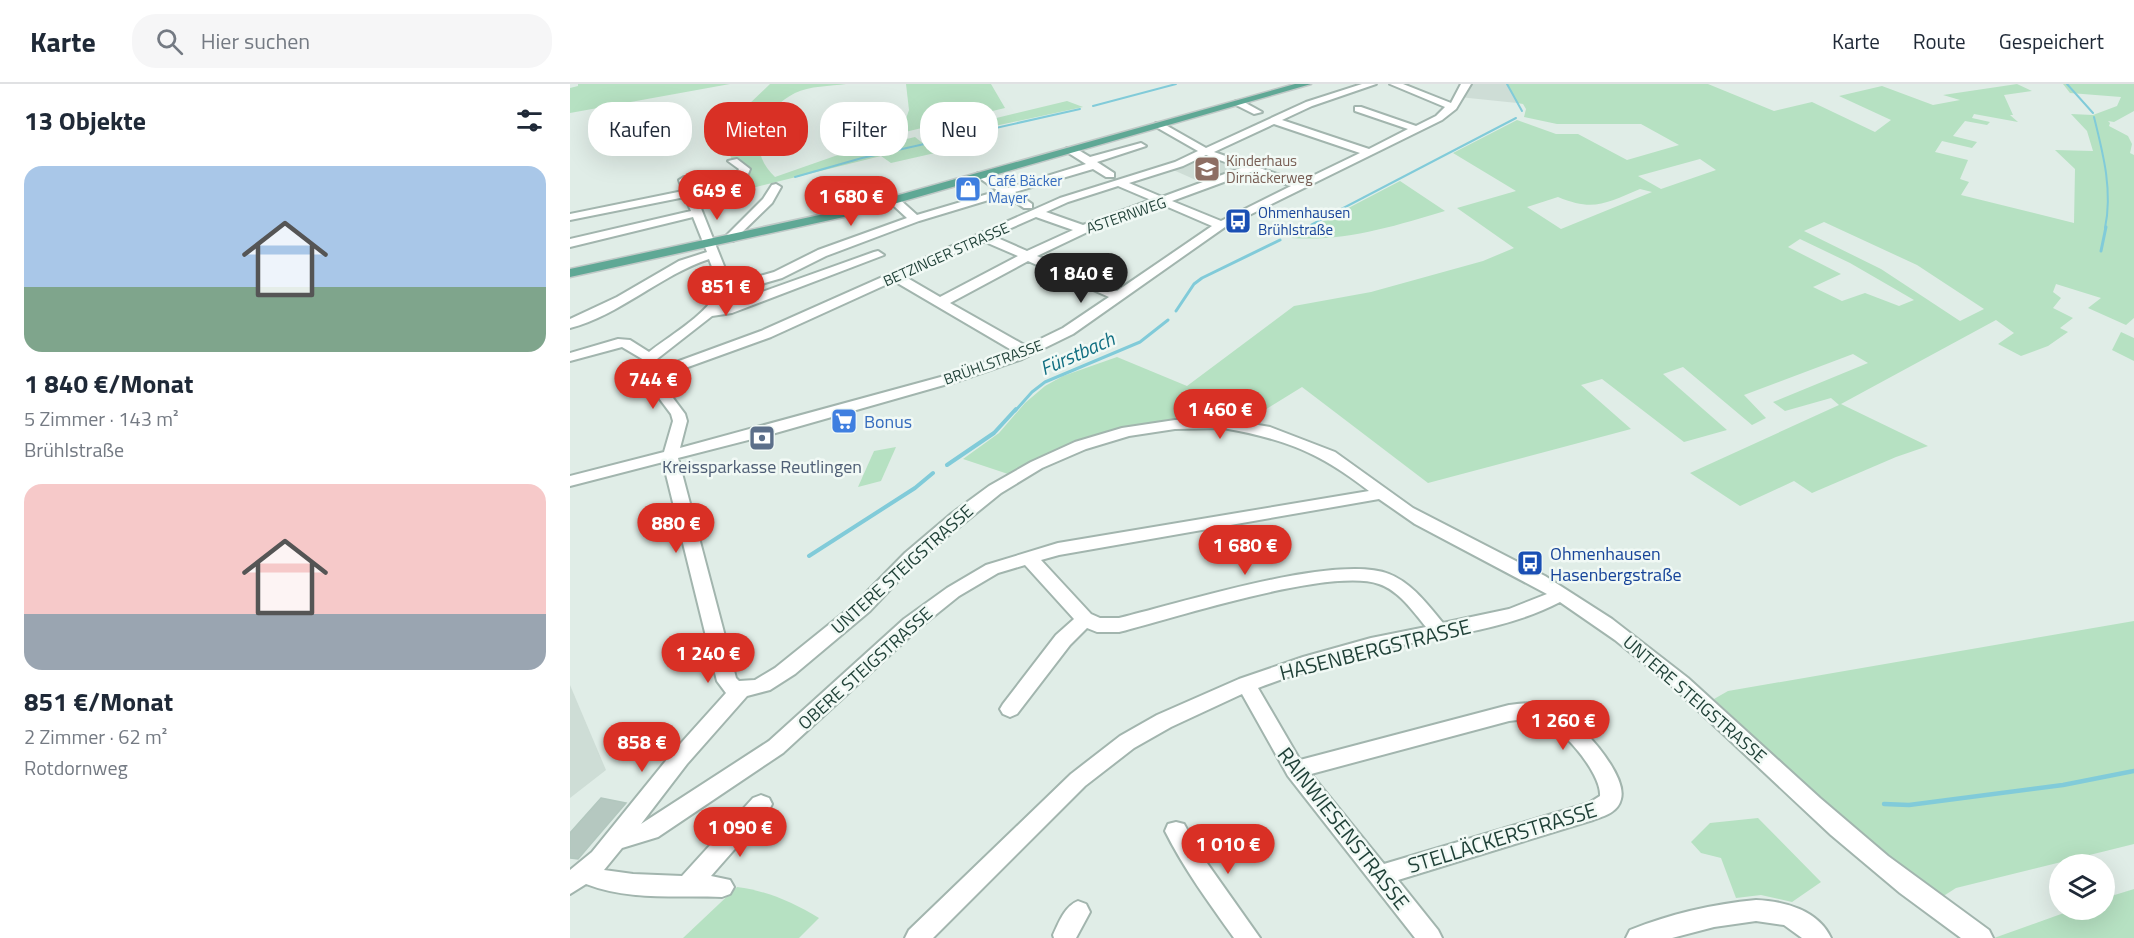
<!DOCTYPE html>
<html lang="de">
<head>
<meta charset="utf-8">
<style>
  :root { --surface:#fff; --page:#f6f6f7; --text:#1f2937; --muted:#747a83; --line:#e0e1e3; --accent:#d93025 }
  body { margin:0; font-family:"Titillium Web",sans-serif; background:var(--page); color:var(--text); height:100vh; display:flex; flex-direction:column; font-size:22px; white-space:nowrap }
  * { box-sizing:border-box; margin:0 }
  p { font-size:20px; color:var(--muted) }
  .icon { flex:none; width:33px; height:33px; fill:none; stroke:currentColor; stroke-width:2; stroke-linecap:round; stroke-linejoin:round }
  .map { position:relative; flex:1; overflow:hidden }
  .details { display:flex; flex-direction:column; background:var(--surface); width:570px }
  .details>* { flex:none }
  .hud { position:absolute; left:18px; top:18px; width:570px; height:54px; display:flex; gap:12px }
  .controls { position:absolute; left:1479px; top:770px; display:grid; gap:12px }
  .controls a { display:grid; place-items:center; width:66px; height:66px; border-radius:50%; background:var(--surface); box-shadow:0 6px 24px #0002; font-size:30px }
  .price { position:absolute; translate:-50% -51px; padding:0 14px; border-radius:21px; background:var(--accent); color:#fff; font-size:20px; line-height:39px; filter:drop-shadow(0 2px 3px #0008) }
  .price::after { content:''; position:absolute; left:50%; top:36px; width:18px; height:14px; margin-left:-9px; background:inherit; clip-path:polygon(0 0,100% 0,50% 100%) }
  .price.active { background:#222; color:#fff }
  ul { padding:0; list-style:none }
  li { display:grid; align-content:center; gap:12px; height:318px; padding:0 24px }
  li span { display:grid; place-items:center; height:186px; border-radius:18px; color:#555 }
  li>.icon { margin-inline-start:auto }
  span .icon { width:108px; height:108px; fill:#fffc; stroke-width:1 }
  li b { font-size:26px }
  h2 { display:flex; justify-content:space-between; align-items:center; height:72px; padding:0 24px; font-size:26px }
  .chip { padding:0 21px; border-radius:24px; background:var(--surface); box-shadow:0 6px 24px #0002; font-size:21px; line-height:54px }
  .chip.active { background:var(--accent); color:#fff }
  header { display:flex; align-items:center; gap:36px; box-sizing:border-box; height:84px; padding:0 30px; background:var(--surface); border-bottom:2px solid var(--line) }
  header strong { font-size:28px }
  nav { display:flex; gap:33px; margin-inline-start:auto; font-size:21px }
  .search { width:420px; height:54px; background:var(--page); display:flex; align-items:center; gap:15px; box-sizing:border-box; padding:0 21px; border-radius:24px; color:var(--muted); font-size:22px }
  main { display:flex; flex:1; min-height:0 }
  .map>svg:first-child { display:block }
</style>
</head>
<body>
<header>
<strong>Karte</strong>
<div class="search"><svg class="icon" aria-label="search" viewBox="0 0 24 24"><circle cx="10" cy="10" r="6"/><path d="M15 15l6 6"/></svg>Hier suchen</div>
<nav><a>Karte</a><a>Route</a><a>Gespeichert</a></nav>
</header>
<main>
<section class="details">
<h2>13 Objekte<svg class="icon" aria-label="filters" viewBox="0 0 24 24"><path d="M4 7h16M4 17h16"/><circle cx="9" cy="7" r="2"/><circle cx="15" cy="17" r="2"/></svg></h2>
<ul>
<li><span style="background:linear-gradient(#a9c7e8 65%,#7fa58c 0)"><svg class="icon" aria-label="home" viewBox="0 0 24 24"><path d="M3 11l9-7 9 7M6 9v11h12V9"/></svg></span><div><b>1 840 €/Monat</b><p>5 Zimmer · 143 m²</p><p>Brühlstraße</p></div></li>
<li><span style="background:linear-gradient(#f6c9c9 70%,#9aa5b1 0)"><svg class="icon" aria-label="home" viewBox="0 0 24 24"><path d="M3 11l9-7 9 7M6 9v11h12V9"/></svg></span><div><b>851 €/Monat</b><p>2 Zimmer · 62 m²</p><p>Rotdornweg</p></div></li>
</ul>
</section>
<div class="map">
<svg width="1564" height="854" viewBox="0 0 1564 854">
  <rect width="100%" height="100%" fill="#e0ede7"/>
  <g fill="#ceddd6">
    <polygon points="896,0 936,0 947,19 889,13"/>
    <polygon points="637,71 673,84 635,100 601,85"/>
    <polygon points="0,601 36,686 0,714"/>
  </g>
  <g fill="#b6e1c2" fill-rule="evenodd">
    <polygon points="8,0 160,0 0,29 0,4 8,2"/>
    <path d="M200,0h76c-15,2 -37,2 -51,9 -33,17 -51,55 -20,84l60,-21 80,-19 20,16 -44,10 -10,-7 -145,36 9,-23 -13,-9 -7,-16 22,-38z"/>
    <polygon points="336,0 421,0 435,24 331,49 339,26"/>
    <path d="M936,0h202l66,27 38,-9 63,30 16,-12 -52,-24 43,-10 51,19 27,-5 -17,-5 74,-11 15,7 -28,4 9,20h-3l8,7 -44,-8 -2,4 18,4 -3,3 -22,-4 -12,15 24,6 -5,6 -30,-7 -7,11 33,8 -8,19 9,3 -8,13 113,28 1,-54 -20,-19 38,1 -6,-20 -16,-17 22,1 24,-9 4,-9 -51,-4 -7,-9h71v27l-20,11 -6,-1 2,2 -1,3 19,10 4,8 -2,9 4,2v163l-8,7 -38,-17 13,-10 -45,-14 -3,8 8,6 -8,10 20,10 -13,10 8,4 -20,14 -27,10 -23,-12 16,-11 -18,-13 -155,84 87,42 -32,11 -84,36 -18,-12 -54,25 -50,-33 149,-68 -8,-7 -46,13 -12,-9 95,-39 -15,-9 -109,41 22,23 -14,7 -69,-58 -20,7 64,56 -43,12 -82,-63 -21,6 50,44 -203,54 -126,-96 -47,29 -6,7 -59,-3 -62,8 -114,48 -51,-17 36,-26 26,-30 20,-17 18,-10 54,-19 70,29 107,-80 77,-14 112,-31 31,-13 -57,-40 59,-17 -63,-38 64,-33 39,14h22l49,26 52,-15 -38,-21h-84l-33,-7 2,-8 -3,-5 -6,-1zM1130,75l16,11 -55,19 -23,-13zM1070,105l12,3 -91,37 -34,-22 31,-10c36,15 48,6 82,-8zM1254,138l93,43 67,44 -24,12 -79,-52 -77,-38zM1230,155l50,24 64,37 -15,6 -34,-13 -23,8 -29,-14 28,-13 -53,-27z"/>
    <polygon points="497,17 513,23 392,49 385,44"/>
    <path d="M830,97l45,30c-50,15 -101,31 -154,27z"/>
    <polygon points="1551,248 1564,254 1564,277 1542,266"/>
    <polygon points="326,363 311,397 288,403 304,367"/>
    <polygon points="1564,537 1564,760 1386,804 1361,820 1144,615 1158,607"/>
    <polygon points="1188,734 1251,798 1222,818 1191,811 1166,814 1151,774 1131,769 1121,758 1140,739"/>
    <path d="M167,803c31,4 55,15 82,31l-20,20h-116z"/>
    <polygon points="1564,805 1564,854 1424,854 1505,825 1534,825 1535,814"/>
  </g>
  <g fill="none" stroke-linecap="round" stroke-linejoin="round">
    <g stroke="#81cbd9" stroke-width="2">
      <polyline points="937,0 952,27"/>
      <polyline points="1497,0 1523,29"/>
      <polyline points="523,22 606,0"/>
      <path d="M1524,33c9,36 19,74 11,111"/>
      <polyline points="225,93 292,74 510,25"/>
      <polyline points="735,144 946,34"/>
    </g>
    <g stroke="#81cbd9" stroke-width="3">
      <polyline points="722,151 738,143"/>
      <polyline points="1531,167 1536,143"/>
      <polyline points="606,227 624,200 632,194 710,156"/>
      <polyline points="445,327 462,308 475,298 570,258 598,236"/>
    </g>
    <g stroke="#81cbd9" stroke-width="4">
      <polyline points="377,381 424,349 446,325"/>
      <polyline points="239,472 345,404 363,389"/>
    </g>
    <polyline stroke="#81cbd9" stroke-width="4.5" points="1314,720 1339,721 1493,701 1564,687"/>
  </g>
  <polygon fill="#b5c8c0" stroke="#b2c7be" stroke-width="1.5" points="31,714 56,719 8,775 0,774 0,749"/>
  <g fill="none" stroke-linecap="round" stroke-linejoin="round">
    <defs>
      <g id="minor">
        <path d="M792,0h14l-64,22 -30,14 87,29 39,-20 -53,-18v-4h6l55,19 20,-10 9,-9 -55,-23h13l48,19 10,-19h10l-15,25 -14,11 -217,107 -152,107 -51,25 -64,22 -186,53 -94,24 58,220 3,3 16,-1 20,-12 82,-66 48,-49 46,-39 38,-28 42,-24 44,-20 47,-14 53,-8 48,-1 47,8 65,25 78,56 132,68 67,43 76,59 132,120 68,58 101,74 4,8h-32l-61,-45 -69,-58 -157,-147 -59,-48 -55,-38c-57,30 -127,34 -189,50 -38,9 -76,22 -113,36l42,72 209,-55c16,-2 31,-4 46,3 21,9 73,66 66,91 -3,13 -16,17 -28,21l-195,60 40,50 4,8h-27l-127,-162 -46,-82 -71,33 -37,21 -49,38 -152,152h-28l4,-8 162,-156 49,-38 37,-21 82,-36 64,-22 68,-19 55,-11c-13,-16 -28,-37 -47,-43 -49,-17 -205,34 -260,48h-22l-10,-4 -17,17 -53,69 -7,3 -7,-3 -3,-5 3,-5 53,-69 18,-16 -49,-54 -27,8 -39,23 -41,33 -135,124 -125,84 -36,11 -18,22 29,4 49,2 71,-78 8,-3 8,3 3,6 -3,6 -58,66 19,4 4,7 -4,7 -8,3c-45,-2 -92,4 -136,-13l-16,10v-24l22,-18 81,-100 53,-59 -9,-12 -54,-219 -93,24v-10l94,-24 9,-31 -2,-7 -18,-24 -9,-30 -22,-13 -52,14v-8l48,-14 12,1 19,12c16,-13 58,-38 65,-56 5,-13 0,-24 -5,-37 -48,16 -91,57 -139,69v-9l47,-22 62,-36 28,-9 -14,-35 -123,30v-8l121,-28 -6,-14 -115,23v-6l113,-23 -4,-11 5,-3 4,1 4,9 43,-10 4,-8 -11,-8 9,-2 13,10 -10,25 -40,12 28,70v9l46,-13 44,-22 89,-32 -38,-35v-4h8l40,36 81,-24 -20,-14v-4h8l22,15 78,-24 -19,-12v-4h8l15,9 51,-14 5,3 -49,16 17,11v4h-8l-13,-8 -78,23 17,12v4h-8l-19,-13 -86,26 -93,35 -44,22 -55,16 -7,13 154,-55 4,-1 6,4 -152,58 -20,3 -55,43 3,9 101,-37 299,-133 115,-36 23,-11 -42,-24v-4h6l44,25 100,-46zM704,40l86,29 -60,29 -86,-30zM636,71l35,13 -79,29 -33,-14 54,-17zM681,88l40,14 -70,35 -49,-20zM162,100l-1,6 -34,9 -2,-6zM548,102l33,14 -68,25 -37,-13 22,-10zM591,120l51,22 -95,65 -80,-35 63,-30zM466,133l37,13 -46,21 -34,-15zM413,157l35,15 -78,41 -36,-21zM458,177l81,36 -46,31 -37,18 -76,-43zM324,197l121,71 -67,23 -268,73 7,-27 -2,-7 -18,-24 -4,-14 108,-39zM653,344c62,11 96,24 146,63l-311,52 -72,22 -39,23 -43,31 -135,122 -128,83 46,-60 60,-68 23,-6 25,-16 75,-63 47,-50 84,-68 41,-25 44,-19 43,-13 46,-7zM809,415l36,25 132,70 -38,15 -66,14c-15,-18 -31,-40 -54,-49 -53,-21 -211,30 -270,44h-19l-9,-4 -50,-54 18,-5zM965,634c23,3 67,55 65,78l-11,7 -205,61 -73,-90 198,-53z"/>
        <polygon points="666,17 672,17 692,28 684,30 666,21"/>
        <polygon points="206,100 211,103 202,119 163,157 155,157 155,153 193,115 202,101"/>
        <path d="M606,738l8,2 18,32 58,82h-26c-25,-35 -50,-69 -69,-107l3,-7z"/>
        <path d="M1186,816c28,1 62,10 75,38h-29l-18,-13 -28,-4 -42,6 -42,11h-46l4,-8c40,-16 83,-26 126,-30z"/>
        <path d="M508,817l8,3 4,8 -14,26h-22l-1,-3c6,-13 12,-29 25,-34z"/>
      </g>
      <polygon id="major" points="725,0 741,0 292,129 0,193 0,185 286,123"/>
    </defs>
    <use href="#minor" stroke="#a2b5ae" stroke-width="4"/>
    <use href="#major" stroke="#c0c9c7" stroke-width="3"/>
    <use href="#minor" fill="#fff" fill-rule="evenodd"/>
    <use href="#major" fill="#5fa895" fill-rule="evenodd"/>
  </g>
  <defs>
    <symbol id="school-square" viewBox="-11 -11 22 22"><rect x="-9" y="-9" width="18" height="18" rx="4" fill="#8d6e63" stroke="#f1f9f5"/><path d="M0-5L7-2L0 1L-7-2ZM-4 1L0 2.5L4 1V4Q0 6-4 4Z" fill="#fff"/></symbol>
    <symbol id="shop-square" viewBox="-11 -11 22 22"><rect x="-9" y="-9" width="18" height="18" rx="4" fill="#3f7fe0" stroke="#f1f9f5"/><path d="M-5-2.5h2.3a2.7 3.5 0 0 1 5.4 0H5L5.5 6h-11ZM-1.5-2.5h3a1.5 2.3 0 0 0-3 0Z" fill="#fff"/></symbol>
    <symbol id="bus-square" viewBox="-11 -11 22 22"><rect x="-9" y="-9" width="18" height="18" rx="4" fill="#1a4fb4" stroke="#f1f9f5"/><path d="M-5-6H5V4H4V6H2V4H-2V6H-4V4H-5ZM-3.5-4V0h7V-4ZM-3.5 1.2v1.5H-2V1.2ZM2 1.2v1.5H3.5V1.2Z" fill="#fff"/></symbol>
    <symbol id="supermarket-square" viewBox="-11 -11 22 22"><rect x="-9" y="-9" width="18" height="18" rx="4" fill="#3f7fe0" stroke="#f1f9f5"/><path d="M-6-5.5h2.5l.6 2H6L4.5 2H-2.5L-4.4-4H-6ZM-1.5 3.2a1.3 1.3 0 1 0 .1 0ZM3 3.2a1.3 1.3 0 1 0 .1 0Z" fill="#fff"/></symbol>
    <symbol id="bank-square" viewBox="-11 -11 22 22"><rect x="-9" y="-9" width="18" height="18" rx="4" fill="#5c6f8a" stroke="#f1f9f5"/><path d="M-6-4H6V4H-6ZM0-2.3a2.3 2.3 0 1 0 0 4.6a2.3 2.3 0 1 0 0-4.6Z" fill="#fff"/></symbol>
  </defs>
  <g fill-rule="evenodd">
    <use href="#school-square" x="622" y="70" width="30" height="30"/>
    <use href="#shop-square" x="383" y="90" width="30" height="30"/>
    <use href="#bus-square" x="653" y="122" width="30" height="30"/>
    <use href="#supermarket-square" x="259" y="322" width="30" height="30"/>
    <use href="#bank-square" x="177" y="339" width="30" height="30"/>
    <use href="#bus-square" x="945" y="464" width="30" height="30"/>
  </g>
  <g text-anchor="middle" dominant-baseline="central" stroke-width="5" stroke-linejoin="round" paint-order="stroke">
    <g font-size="15" fill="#785e54" stroke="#f1f9f5" text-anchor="start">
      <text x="656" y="76">Kinderhaus<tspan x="656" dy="17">Dirnäckerweg</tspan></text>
    </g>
    <g font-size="15" fill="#366cbe" stroke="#f1f9f5" text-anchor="start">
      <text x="418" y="96">Café Bäcker<tspan x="418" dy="17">Mayer</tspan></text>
    </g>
    <g font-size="15" fill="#164399" stroke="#f1f9f5" text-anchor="start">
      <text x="688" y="128">Ohmenhausen<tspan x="688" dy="17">Brühlstraße</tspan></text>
    </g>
    <g font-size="15" fill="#1e3f36" stroke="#f1f9f5">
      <text transform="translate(556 131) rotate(-19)">ASTERNWEG</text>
      <text transform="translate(376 170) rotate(-24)">BETZINGER STRASSE</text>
      <text transform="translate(423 278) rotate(-20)">BRÜHLSTRASSE</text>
    </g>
    <g font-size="18" fill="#366cbe" stroke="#f1f9f5" text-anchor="start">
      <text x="294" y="337">Bonus</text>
    </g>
    <g font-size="18" fill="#4e5e75" stroke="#f1f9f5">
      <text x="192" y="382">Kreissparkasse Reutlingen</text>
    </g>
    <g font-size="18" fill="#164399" stroke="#f1f9f5" text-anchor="start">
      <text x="980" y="469">Ohmenhausen<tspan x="980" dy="21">Hasenbergstraße</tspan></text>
    </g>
    <g font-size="18" fill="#1e3f36" stroke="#f1f9f5">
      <text transform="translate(332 485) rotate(-42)">UNTERE STEIGSTRASSE</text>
      <text transform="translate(295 584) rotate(-42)">OBERE STEIGSTRASSE</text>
      <text transform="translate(1125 615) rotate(41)">UNTERE STEIGSTRASSE</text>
    </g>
    <g font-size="20" font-style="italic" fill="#126f82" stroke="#f1f9f5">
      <text transform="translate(507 269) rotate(-24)">Fürstbach</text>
    </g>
    <g font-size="21" fill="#1e3f36" stroke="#f1f9f5">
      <text transform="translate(805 565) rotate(-14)">HASENBERGSTRASSE</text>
      <text transform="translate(774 744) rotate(52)">RAINWIESENSTRASSE</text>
      <text transform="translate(932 753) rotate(-17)">STELLÄCKERSTRASSE</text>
    </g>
  </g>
</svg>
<div class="controls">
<a><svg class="icon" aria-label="layers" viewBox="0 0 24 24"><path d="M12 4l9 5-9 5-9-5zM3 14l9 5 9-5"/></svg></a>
</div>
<b class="price" style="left:147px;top:137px">649 €</b>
<b class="price" style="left:281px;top:143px">1 680 €</b>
<b class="price active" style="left:511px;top:220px">1 840 €</b>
<b class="price" style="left:156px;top:233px">851 €</b>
<b class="price" style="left:83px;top:326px">744 €</b>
<b class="price" style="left:650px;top:356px">1 460 €</b>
<b class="price" style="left:106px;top:470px">880 €</b>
<b class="price" style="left:675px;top:492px">1 680 €</b>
<b class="price" style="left:138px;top:600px">1 240 €</b>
<b class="price" style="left:993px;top:667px">1 260 €</b>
<b class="price" style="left:72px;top:689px">858 €</b>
<b class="price" style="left:170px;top:774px">1 090 €</b>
<b class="price" style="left:658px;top:791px">1 010 €</b>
<div class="hud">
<a class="chip">Kaufen</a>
<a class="chip active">Mieten</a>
<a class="chip">Filter</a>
<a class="chip">Neu</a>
</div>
</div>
</main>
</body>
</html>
